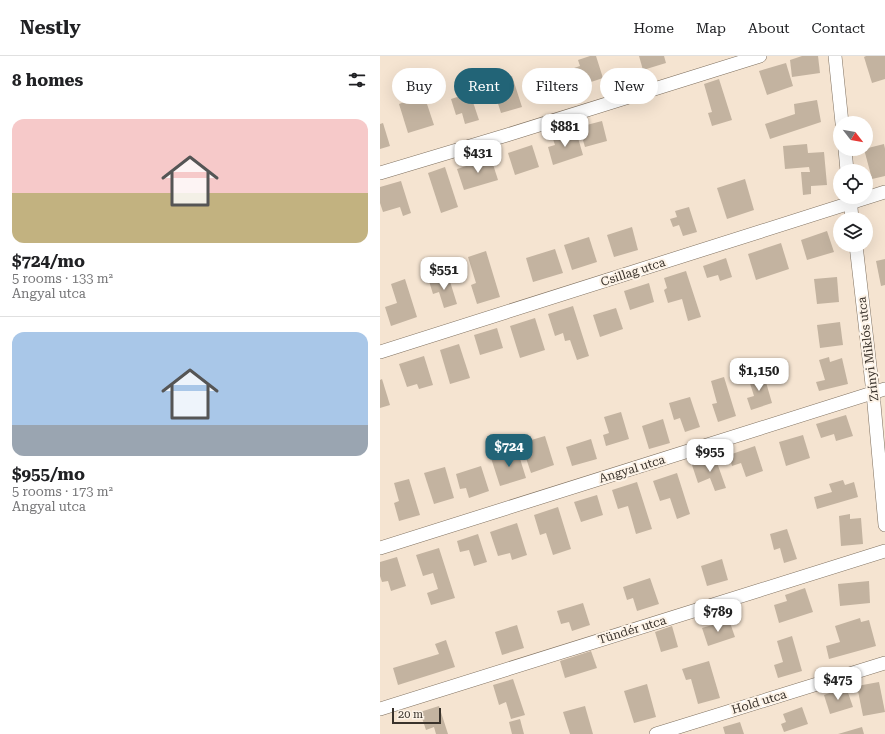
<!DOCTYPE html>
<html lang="en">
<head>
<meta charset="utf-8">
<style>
  :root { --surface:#fff; --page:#f2f2f2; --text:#202124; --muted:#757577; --line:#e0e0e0; --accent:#226477 }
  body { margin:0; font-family:"Roboto Serif",serif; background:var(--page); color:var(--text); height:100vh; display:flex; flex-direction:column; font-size:15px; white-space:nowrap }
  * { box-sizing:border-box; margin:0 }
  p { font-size:13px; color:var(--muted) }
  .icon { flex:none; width:22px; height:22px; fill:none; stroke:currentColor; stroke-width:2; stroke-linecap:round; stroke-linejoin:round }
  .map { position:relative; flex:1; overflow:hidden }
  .drawer { display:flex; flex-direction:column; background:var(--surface); width:380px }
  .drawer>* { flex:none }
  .guide { position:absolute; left:12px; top:12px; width:380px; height:36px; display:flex; gap:8px }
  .needle { width:26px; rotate:121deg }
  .fabs { position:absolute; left:453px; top:60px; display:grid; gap:8px }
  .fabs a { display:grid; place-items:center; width:40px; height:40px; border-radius:50%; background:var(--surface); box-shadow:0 4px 16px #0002; font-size:20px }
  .scale { position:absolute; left:12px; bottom:10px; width:49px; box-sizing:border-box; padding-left:4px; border:2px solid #39322b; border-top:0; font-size:11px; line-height:14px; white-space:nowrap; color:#39322b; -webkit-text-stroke:3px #fdf3e7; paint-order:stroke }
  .price { position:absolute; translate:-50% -34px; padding:0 9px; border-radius:8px; background:#fff; color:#222; font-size:13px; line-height:26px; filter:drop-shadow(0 1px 2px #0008) }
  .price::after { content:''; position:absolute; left:50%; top:24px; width:12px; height:9px; margin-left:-6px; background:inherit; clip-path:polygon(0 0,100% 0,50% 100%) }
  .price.active { background:var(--accent); color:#fff }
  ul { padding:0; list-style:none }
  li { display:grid; align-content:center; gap:8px; height:212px; padding:0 12px }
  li+li { border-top:1px solid var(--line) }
  li span { display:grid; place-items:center; height:124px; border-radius:12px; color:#555 }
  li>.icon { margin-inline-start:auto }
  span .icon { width:72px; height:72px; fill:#fffc; stroke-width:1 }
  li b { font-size:17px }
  h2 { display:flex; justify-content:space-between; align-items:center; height:48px; padding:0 12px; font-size:17px }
  .tag { padding:0 14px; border-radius:18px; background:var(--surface); box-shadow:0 4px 16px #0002; font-size:14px; line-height:36px }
  .tag.active { background:var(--accent); color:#fff }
  header { display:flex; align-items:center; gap:24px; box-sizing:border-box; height:56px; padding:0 20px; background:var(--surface); border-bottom:1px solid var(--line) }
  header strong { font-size:19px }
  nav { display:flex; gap:22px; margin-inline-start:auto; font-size:14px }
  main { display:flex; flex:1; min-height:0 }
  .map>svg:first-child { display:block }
</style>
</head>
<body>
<header>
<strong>Nestly</strong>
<nav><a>Home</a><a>Map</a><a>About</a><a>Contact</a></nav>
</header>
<main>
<section class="drawer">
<h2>8 homes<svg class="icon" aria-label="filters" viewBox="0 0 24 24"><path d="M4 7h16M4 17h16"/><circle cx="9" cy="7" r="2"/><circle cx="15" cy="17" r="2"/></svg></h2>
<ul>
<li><span style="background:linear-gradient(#f6c9c9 60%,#c2b280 0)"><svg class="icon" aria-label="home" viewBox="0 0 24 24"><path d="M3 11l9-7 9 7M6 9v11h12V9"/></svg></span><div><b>$724/mo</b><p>5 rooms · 133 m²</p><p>Angyal utca</p></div></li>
<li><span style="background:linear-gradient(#a9c7e8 75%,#9aa5b1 0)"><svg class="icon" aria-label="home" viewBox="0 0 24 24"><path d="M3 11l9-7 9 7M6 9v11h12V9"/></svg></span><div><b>$955/mo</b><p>5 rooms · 173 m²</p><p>Angyal utca</p></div></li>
</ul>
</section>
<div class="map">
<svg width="505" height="678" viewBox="0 0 505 678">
  <rect width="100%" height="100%" fill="#f5e4d1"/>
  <g fill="#c3b3a0">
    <polygon points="210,0 216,0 223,22 196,31 191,13 200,10 198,4"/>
    <polygon points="259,0 284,0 286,7 263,14"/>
    <polygon points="422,0 438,0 440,17 412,21 410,4"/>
    <polygon points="486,0 505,0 505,23 492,27 484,1"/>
    <polygon points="406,7 413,30 387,39 379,15"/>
    <polygon points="178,15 184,37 169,42 162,20"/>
    <polygon points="132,20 142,51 121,57 114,35 122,33 119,24"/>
    <polygon points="339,23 352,64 332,70 328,57 332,56 324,28"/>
    <polygon points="90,37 99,64 85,68 82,57 76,59 71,43"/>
    <polygon points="44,39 54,69 28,77 19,48"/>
    <polygon points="437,44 441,66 390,83 385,68 415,58 414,48"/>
    <polygon points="222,65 227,85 205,91 199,71"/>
    <polygon points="3,67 10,90 0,93 0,68"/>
    <polygon points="196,75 203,99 173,109 168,91 175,89 173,83"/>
    <polygon points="427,88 428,97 444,96 447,129 431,130 431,138 423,139 421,116 430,116 429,111 405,113 403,90"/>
    <polygon points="504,88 505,93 505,120 492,123 484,93"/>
    <polygon points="152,89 159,111 135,119 128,97"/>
    <polygon points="111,102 118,124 84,134 77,113"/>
    <polygon points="65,111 78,151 61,157 48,117"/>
    <polygon points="365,123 374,154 347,163 337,132"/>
    <polygon points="21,125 31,157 23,160 20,151 3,156 0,147 0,131"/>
    <polygon points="309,151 317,176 303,180 299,169 293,171 290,163 297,161 295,155"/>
    <polygon points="252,171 258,194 234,201 227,179"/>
    <polygon points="447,175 454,196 427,204 421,184"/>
    <polygon points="209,181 217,206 192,214 184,189"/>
    <polygon points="401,187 409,213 376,224 368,198"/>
    <polygon points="175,193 183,217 153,226 146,202"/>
    <polygon points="106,195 120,241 97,248 91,229 96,227 88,201"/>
    <polygon points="346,202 352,221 340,225 338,219 327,222 323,210"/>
    <polygon points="505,203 505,229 501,230 496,205"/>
    <polygon points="306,215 321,261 308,265 302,243 288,247 284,234 287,232 284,222"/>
    <polygon points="68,219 77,248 64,252 59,236 53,238 49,225"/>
    <polygon points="457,221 459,246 437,248 434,223"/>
    <polygon points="25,223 37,261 11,270 5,251 17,247 11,228"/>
    <polygon points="269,227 274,246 250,254 244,235"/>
    <polygon points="193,250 209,300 197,304 190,284 185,285 183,277 175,280 168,258"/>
    <polygon points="236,252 243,273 220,281 213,259"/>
    <polygon points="155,262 165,294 140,302 130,270"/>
    <polygon points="460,266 463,289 440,292 437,269"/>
    <polygon points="117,272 123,292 100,299 94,279"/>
    <polygon points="79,288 90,322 70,328 60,294"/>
    <polygon points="44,300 53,329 39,333 37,328 27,331 19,308"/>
    <polygon points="449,301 450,306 462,302 468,328 439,335 436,326 445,324 439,304"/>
    <polygon points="383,316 392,347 371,354 367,342 374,340 368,321"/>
    <polygon points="344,321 356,360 338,366 332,348 337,347 331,325"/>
    <polygon points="2,323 10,349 0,352 0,324"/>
    <polygon points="310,341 320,371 305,376 300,362 294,364 289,347"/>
    <polygon points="241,356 249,383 226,390 223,379 229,377 224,361"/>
    <polygon points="466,359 473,380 456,385 454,378 441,382 436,368"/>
    <polygon points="283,363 290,387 269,393 262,370"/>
    <polygon points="423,379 430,402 406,410 399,386"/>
    <polygon points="165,380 174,409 151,417 141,387"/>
    <polygon points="211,383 217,403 192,410 186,391"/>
    <polygon points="375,390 383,415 366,421 361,407 352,410 349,399"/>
    <polygon points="137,393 146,422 120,430 111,402"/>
    <polygon points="335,401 346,432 335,435 330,422 318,427 312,409"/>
    <polygon points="101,410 109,435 89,442 86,432 80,433 76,418"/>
    <polygon points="65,411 74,442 54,448 44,417"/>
    <polygon points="297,417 310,458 297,463 290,442 280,445 273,425"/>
    <polygon points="29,423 40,459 19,465 14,447 19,445 14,427"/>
    <polygon points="463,424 465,429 474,426 478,441 437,453 434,441 452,436 449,428"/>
    <polygon points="257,426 272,473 256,478 248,450 238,453 232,434"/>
    <polygon points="217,439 223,459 201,466 194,446"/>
    <polygon points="178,451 191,493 173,499 166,477 160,479 154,459"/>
    <polygon points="470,458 470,463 481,462 483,488 461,490 459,460"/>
    <polygon points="137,467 147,499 132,504 130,497 118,500 110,476"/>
    <polygon points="407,473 417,503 404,507 400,492 394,494 390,478"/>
    <polygon points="98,478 107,506 94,510 89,494 80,496 77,485"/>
    <polygon points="59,492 75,542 51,549 47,537 58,533 53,517 43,520 36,499"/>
    <polygon points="17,501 26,530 11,535 8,525 2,526 0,520 0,506"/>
    <polygon points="342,503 348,524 327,530 321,510"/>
    <polygon points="270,522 279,548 257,555 253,542 247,544 243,531"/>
    <polygon points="489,525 490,547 460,550 458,528"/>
    <polygon points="425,532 433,556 399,567 394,549 407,545 405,539"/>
    <polygon points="203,547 210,569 192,575 189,566 181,568 177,555"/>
    <polygon points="480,562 481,566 489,564 496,590 449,603 446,590 460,586 455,570"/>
    <polygon points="349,564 355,581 328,590 322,572"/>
    <polygon points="137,569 144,592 122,599 115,576"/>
    <polygon points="292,570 298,591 281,596 275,576"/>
    <polygon points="412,580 422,615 398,622 394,609 403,606 397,585"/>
    <polygon points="66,584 75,611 18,629 13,612 59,598 55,588"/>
    <polygon points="211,595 217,612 185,622 180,605"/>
    <polygon points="329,605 340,642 318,648 311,623 306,624 302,613"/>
    <polygon points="133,623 145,659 131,663 126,646 119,649 113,629"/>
    <polygon points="499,626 505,656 483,660 477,630"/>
    <polygon points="267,628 276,661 254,667 244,635"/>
    <polygon points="466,631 473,651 450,658 444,639"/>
    <polygon points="59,650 68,678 56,678 54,671 46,674 40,656"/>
    <polygon points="205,650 213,678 190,678 183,656"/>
    <polygon points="422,651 428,668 404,676 401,668 406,666 403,658"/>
    <polygon points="140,663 144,678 132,678 129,666"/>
    <polygon points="360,666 364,678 345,678 343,671"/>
    <polygon points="482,671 484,678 458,678"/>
  </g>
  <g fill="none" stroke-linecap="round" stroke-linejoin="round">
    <defs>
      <g id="street">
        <polyline points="455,0 462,67"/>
        <polyline points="465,93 467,115"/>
        <polyline points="0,117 127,79 380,0"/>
        <polyline points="470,141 472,163"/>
        <polyline points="476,189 493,337 505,469"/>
        <polyline points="0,296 505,136"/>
        <polyline points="0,492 505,333"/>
        <polyline points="0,653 505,495"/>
        <polyline points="276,678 505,607"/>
      </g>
    </defs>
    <use href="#street" stroke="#7f705f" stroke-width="14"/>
    <use href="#street" stroke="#fff" stroke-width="13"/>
  </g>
  <g text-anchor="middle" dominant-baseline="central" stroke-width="4" stroke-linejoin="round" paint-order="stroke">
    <g font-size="12" fill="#39322b" stroke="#fdf3e7">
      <text transform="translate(253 216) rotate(-18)">Csillag utca</text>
      <text transform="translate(488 293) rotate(-97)">Zrínyi Miklós utca</text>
      <text transform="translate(252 413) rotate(-17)">Angyal utca</text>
      <text transform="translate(252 574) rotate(-17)">Tündér utca</text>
      <text transform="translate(379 646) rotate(-17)">Hold utca</text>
    </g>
  </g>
</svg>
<div class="fabs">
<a><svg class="needle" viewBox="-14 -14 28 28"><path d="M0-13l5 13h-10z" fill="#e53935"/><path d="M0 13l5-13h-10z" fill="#757577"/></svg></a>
<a><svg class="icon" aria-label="locate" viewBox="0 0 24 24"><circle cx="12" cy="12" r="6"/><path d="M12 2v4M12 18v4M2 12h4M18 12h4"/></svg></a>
<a><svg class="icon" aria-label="layers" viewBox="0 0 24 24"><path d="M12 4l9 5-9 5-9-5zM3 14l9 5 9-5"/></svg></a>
</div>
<div class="scale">20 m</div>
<b class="price" style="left:185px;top:92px">$881</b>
<b class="price" style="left:98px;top:118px">$431</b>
<b class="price" style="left:64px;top:235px">$551</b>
<b class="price" style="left:379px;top:336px">$1,150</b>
<b class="price active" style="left:129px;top:412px">$724</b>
<b class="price" style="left:330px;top:417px">$955</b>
<b class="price" style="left:338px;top:577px">$789</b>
<b class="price" style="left:458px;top:645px">$475</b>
<div class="guide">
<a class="tag">Buy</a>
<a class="tag active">Rent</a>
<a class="tag">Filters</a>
<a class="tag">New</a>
</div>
</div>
</main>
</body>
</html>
